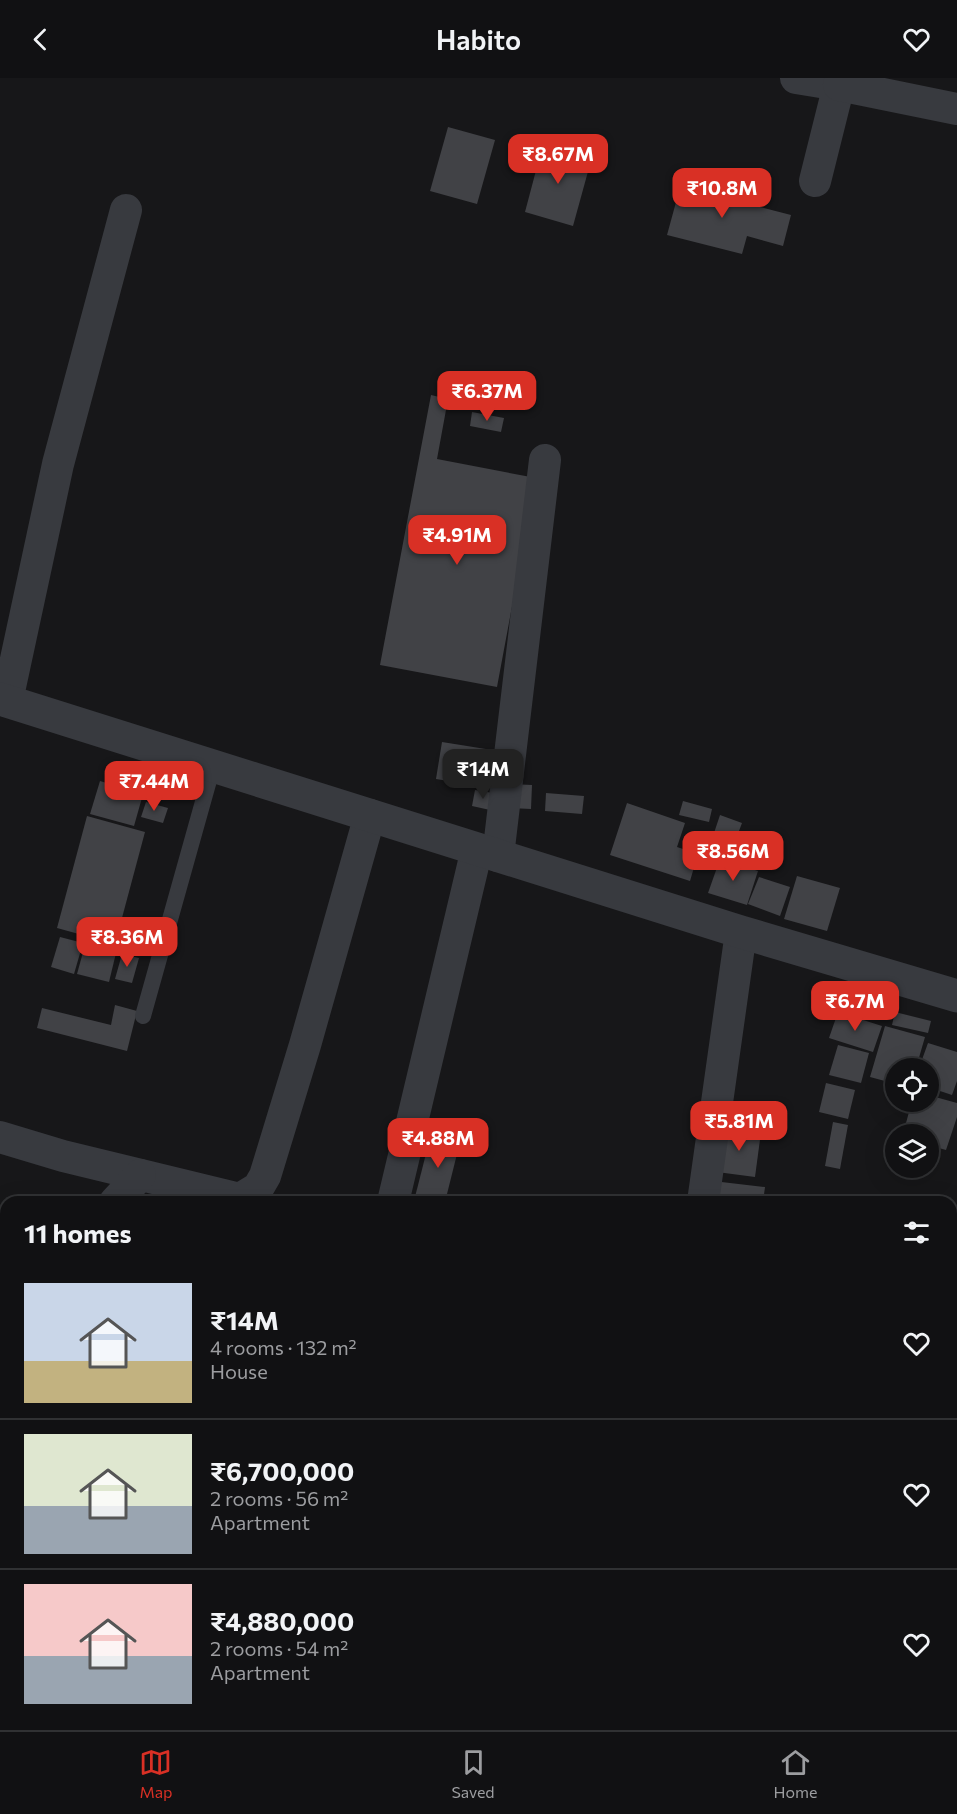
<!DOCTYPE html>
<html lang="en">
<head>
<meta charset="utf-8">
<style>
  :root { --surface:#111113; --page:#1e1f21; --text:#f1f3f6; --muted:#9c9da0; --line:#303133; --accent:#d93025 }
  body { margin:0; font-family:Commissioner,sans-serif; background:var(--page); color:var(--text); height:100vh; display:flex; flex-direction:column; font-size:22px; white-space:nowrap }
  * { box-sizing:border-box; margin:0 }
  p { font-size:20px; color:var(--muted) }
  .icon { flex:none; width:33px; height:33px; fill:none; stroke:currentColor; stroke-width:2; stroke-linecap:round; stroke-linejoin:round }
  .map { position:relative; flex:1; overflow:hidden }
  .details { position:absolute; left:0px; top:1118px; width:957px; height:536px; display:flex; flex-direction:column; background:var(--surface); border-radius:18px 18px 0 0; box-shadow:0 6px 24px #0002,0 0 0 2px var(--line) }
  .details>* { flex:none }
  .controls { position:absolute; left:885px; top:980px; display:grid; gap:12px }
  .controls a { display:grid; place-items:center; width:54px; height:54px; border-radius:50%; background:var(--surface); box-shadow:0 6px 24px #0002,0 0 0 2px var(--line); font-size:30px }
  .price { position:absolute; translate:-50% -51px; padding:0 14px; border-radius:12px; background:var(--accent); color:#fff; font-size:20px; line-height:39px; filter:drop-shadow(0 2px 3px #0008) }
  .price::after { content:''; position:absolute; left:50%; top:36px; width:18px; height:14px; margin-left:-9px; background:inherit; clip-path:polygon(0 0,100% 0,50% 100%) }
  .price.current { background:#222; color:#fff }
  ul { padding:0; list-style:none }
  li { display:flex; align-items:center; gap:18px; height:150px; padding:0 24px }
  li+li { border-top:2px solid var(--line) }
  li span { display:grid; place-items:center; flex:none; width:168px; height:120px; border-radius:0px; color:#555 }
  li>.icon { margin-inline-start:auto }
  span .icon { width:72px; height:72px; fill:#fffc; stroke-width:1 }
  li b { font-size:26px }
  h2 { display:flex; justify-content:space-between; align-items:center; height:72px; padding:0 24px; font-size:26px }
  header { display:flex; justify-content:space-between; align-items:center; height:78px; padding:0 24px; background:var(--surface); font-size:27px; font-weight:600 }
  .tab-bar { display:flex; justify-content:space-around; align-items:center; height:84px; border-top:2px solid var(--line); background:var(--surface); font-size:16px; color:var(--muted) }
  .tab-bar a { display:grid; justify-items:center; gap:3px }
  .tab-bar .current { color:var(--accent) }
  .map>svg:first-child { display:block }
</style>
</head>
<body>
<header><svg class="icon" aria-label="back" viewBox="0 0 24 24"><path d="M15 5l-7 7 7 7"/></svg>Habito<svg class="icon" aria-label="heart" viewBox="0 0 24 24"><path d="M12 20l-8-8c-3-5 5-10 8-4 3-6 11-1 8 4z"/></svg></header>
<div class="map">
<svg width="957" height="1652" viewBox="0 0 957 1652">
  <rect width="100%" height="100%" fill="#171719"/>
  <g fill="#414246">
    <polygon points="448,49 495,62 477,126 430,113"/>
    <polygon points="543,66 592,79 573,148 525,134"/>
    <polygon points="684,95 714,103 710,116 791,137 783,168 747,158 742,176 667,157"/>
    <polygon points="431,317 448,321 437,381 536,400 497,609 380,587"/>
    <polygon points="472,334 504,340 501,354 470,348"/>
    <polygon points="442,664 492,672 486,709 436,701"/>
    <polygon points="100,703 143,716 134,748 90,736"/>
    <polygon points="511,706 532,707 531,731 510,730"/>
    <polygon points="475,712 493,715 490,732 472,728"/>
    <polygon points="546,715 584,718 582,736 545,733"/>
    <polygon points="683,723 712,731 709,744 679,737"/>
    <polygon points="146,724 168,730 163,745 141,739"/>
    <polygon points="627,725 685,745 677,769 698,776 690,803 610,777"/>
    <polygon points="720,737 742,745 729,780 708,773"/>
    <polygon points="87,738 145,754 115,866 57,850"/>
    <polygon points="720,781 758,793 747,827 708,815"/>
    <polygon points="797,798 840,810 827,853 784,841"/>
    <polygon points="759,799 790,809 780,838 748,826"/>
    <polygon points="60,859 83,865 74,896 51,889"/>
    <polygon points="85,867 116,875 109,904 77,896"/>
    <polygon points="122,876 139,880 132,905 115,901"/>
    <polygon points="115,927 137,933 127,973 37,950 42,930 111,947"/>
    <polygon points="838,934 882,948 873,974 829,960"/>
    <polygon points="895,934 931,943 928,955 892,947"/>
    <polygon points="885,948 925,959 916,990 896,990 896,1006 870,999"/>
    <polygon points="928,965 957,974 957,1003 952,1017 928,1009 928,990 919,990"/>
    <polygon points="838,967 869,975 861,1005 829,997"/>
    <polygon points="826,1005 855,1012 848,1041 819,1034"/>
    <polygon points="928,1017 957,1025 957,1039 946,1072 928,1067 928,1056 903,1056 912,1023 928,1023"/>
    <polygon points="833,1044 848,1047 840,1091 825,1088"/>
    <polygon points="723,1049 761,1054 755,1099 717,1094"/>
    <polygon points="431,1056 460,1064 445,1124 434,1124 415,1119"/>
    <polygon points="713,1103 765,1109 763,1124 711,1124"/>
    <polygon points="956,1309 957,1309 957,1334 951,1332"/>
    <polygon points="0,1505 6,1506 6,1524 0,1522"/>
    <polygon points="632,1647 669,1647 667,1652 639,1652 631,1649"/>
    <polygon points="718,1647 735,1647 748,1652 716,1652"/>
    <polygon points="743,1647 786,1647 785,1652 757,1652"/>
    <polygon points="793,1647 815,1647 814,1652 791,1652"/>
  </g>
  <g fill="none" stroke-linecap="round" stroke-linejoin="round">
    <polyline stroke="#383a3f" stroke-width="16" points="143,938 213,688"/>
    <g stroke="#383a3f" stroke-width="32">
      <polyline points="796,0 839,7 815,103"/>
      <polyline points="841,0 839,7 957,31"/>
      <polyline points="7,623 58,386 126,132"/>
      <polyline points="498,778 545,382"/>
      <polyline points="0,1059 63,1078 240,1121 258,1110 265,1098 305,967 370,737"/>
      <polyline points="115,1124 140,1097"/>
      <polyline points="393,1124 477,771"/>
      <polyline points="703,1124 741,854"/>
      <polyline points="951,1556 957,1557"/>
      <polyline points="381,1647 394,1652"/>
    </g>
    <g stroke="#383a3f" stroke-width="33">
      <polyline points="0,621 741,854 957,918"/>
      <polyline points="951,1234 957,1232"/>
      <polyline points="161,1652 166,1647"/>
    </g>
  </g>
</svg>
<div class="controls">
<a><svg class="icon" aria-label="locate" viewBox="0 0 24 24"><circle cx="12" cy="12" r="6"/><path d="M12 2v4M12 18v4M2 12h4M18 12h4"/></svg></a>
<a><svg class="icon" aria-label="layers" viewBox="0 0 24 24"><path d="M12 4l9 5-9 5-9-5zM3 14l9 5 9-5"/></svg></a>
</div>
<b class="price" style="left:558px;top:107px">₹8.67M</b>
<b class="price" style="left:722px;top:141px">₹10.8M</b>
<b class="price" style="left:487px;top:344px">₹6.37M</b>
<b class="price" style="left:457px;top:488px">₹4.91M</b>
<b class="price current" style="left:483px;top:722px">₹14M</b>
<b class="price" style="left:154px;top:734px">₹7.44M</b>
<b class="price" style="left:733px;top:804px">₹8.56M</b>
<b class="price" style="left:127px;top:890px">₹8.36M</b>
<b class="price" style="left:855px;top:954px">₹6.7M</b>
<b class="price" style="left:739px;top:1074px">₹5.81M</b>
<b class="price" style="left:438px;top:1091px">₹4.88M</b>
<section class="details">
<h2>11 homes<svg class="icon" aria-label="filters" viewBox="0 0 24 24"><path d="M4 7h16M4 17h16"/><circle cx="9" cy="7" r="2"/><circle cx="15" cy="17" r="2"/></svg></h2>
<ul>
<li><span style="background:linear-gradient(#c9d6e8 65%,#c2b280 0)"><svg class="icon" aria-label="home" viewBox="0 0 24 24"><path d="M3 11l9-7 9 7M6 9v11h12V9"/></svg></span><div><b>₹14M</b><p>4 rooms · 132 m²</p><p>House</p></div><svg class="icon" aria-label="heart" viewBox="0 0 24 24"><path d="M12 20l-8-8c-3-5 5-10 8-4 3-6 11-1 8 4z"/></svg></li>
<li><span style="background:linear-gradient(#dfe7d0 60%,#9aa5b1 0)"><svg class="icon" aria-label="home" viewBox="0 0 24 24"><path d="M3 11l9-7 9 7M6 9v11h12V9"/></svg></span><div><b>₹6,700,000</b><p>2 rooms · 56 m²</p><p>Apartment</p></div><svg class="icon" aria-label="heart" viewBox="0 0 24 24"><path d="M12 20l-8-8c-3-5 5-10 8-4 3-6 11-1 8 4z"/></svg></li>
<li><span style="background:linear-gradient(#f6c9c9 60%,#9aa5b1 0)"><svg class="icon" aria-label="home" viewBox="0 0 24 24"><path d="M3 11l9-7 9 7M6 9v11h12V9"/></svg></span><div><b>₹4,880,000</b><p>2 rooms · 54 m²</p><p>Apartment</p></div><svg class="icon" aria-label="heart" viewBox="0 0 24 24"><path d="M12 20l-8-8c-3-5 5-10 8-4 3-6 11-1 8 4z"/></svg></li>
</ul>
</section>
</div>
<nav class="tab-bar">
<a class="current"><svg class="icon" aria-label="map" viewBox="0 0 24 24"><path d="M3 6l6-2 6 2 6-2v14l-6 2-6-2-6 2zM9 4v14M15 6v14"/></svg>Map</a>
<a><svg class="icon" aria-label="saved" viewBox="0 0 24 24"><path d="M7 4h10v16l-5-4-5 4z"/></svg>Saved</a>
<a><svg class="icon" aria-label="home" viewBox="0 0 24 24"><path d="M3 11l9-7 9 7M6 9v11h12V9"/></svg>Home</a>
</nav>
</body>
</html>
